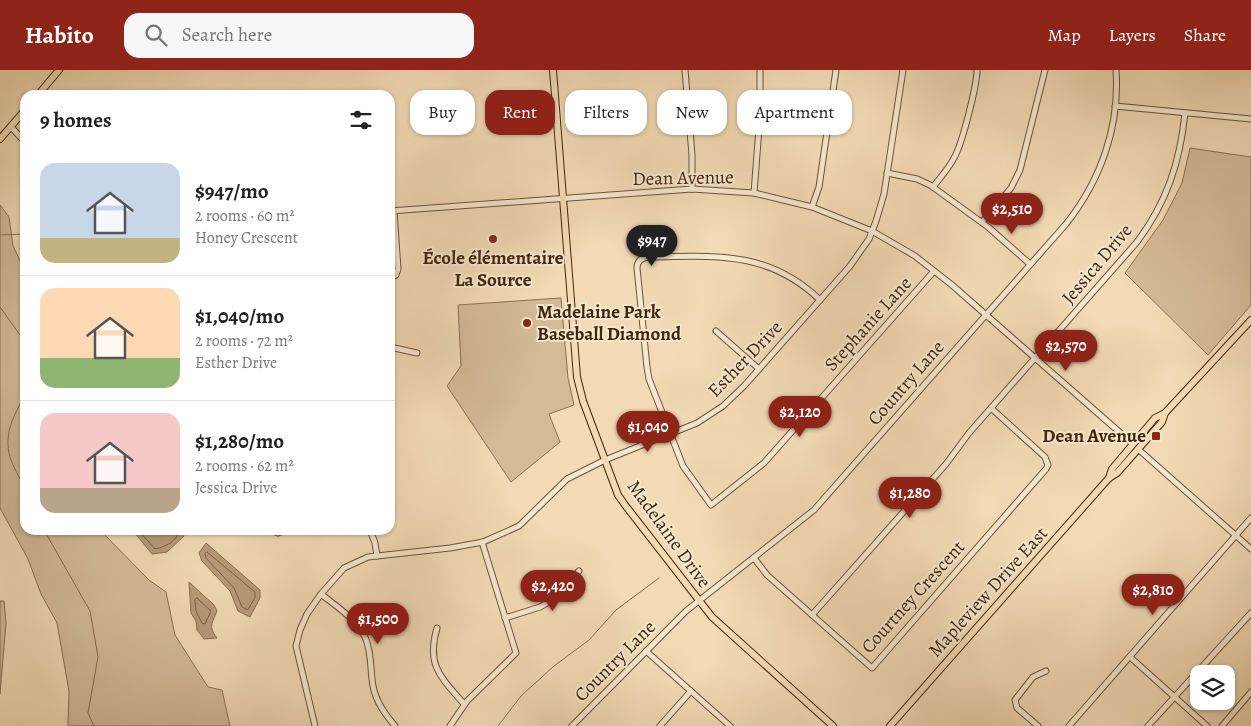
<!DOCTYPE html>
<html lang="en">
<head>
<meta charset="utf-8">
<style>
  :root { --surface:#fff; --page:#f6f6f6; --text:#222; --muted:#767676; --line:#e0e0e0; --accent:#8f2418 }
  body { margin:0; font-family:Alegreya,serif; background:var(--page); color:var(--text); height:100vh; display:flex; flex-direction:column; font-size:19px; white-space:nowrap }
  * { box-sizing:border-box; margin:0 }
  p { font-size:16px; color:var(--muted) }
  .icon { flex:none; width:28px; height:28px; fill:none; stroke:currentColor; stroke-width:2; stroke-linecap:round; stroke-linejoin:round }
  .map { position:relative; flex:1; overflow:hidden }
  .side { position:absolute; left:20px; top:20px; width:375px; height:445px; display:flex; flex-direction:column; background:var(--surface); border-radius:15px; box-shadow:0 1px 4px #0004 }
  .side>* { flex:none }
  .top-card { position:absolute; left:410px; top:20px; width:475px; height:45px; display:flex; gap:10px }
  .buttons { position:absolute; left:1190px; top:595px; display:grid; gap:10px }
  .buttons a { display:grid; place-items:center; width:45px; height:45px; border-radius:10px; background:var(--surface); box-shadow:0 1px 4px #0004; font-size:25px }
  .price { position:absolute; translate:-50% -42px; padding:0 11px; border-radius:18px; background:var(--accent); color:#fff; font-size:16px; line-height:32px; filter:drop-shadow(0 1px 2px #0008) }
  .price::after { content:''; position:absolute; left:50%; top:30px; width:15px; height:11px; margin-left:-8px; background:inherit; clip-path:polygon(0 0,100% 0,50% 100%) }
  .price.current { background:#222; color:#fff }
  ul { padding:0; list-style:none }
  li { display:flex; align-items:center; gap:15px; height:125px; padding:0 20px }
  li+li { border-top:1px solid var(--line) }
  li span { display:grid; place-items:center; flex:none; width:140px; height:100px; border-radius:15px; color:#555 }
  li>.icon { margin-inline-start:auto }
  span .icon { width:60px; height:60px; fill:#fffc; stroke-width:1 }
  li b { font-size:21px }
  h2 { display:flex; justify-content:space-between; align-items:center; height:60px; padding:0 20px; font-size:21px }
  .chip { padding:0 18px; border-radius:15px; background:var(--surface); box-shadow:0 1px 4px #0004; font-size:18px; line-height:45px }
  .chip.current { background:var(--accent); color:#fff }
  header { display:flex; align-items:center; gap:30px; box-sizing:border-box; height:70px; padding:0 25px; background:var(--accent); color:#fff }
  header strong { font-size:24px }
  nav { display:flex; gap:28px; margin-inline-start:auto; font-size:18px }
  .search { width:350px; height:45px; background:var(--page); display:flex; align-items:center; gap:12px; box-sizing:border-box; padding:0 18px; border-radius:15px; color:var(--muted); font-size:19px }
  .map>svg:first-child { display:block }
</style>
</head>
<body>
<header>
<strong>Habito</strong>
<div class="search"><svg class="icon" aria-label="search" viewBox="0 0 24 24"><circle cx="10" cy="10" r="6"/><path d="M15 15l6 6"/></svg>Search here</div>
<nav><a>Map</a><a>Layers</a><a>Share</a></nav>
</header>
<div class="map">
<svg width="1251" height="656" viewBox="0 0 1251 656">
  <rect width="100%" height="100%" fill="#f1dab5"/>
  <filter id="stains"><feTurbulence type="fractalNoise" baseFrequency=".004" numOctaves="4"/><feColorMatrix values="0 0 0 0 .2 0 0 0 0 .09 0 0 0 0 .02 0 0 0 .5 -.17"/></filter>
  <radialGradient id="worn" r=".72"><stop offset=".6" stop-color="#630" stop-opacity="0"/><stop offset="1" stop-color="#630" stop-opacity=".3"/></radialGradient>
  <g fill="#d3bb98" stroke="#8b7051">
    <polygon points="1190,78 1251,87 1251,235 1208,285 1125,203 1163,150 1182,113"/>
    <polygon points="0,135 9,147 13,176 25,201 25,460 100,460 149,510 166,522 175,565 208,617 222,620 230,656 68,656 69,621 57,553 41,524 28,489 0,438"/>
    <polygon points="561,228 568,308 574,335 549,344 560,372 511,412 447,316 461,296 458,235"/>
    <polygon points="0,531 4,531 6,553 0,624"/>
  </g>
  <g fill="#b69c7b" stroke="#886c4e">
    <polygon points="129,460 183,460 184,466 167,482 152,484 134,462"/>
    <polygon points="206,473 260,520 260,528 250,547 238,541 230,521 202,491 199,483"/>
    <path d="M189,512l25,23 3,6c-5,13 -9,15 0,27l-13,1 -7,-9 -1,-9 -5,-8z"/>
  </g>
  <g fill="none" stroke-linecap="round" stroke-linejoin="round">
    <g stroke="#7c6042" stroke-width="1">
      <path d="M138,460l17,19c10,-2 23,-8 24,-19"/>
      <polygon points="207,482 255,522 255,527 248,540 242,537 234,518 206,488 205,484"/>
      <polygon points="197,528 211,541 205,554 202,553 196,541 195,530"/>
    </g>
    <g stroke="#886c4e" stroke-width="1">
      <polyline points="0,165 25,164"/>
      <polyline points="0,237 25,272"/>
      <path d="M25,322c-3,10 -9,19 -13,29 -10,29 0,43 13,67"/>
      <polyline points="44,460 90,541 98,587 88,643 94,656"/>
      <polyline points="498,656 521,626 554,596 589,570 616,540 659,508"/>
    </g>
    <defs>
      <g id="minor">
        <polyline points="685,0 692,85 692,119"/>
        <polyline points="1115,36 1251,49"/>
        <polyline points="11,57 25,72"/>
        <polyline points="887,103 917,109 930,115 988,157 1030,194"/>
        <path d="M933,117c7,-9 16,-19 21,-29 8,-13 23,-73 23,-88"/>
        <polyline points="754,123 760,45 760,0"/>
        <polyline points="812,137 819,117 836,0"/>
        <polyline points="390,141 692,119 754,123 812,137 872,161 915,186 952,215 1133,374"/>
        <polyline points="982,152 1011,118 1020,100 1045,0"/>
        <polyline points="390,208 396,205 398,199 394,141"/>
        <path d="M820,230c-52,-50 -105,-44 -172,-43 -7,1 -11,4 -11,11l10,99 2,12 34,87 28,39 53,-42 170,-192"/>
        <polyline points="716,261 759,299"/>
        <polyline points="390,277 417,283"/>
        <polyline points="1138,379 1251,479"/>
        <polyline points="270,460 278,463 284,460"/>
        <polyline points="370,460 375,473 377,486"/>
        <polyline points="754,488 767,505 872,598 1046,399 1048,395 1045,387 991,338"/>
        <path d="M321,524c15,12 35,25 44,43 7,15 5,33 8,49 3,16 12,28 22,40"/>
        <path d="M812,545l134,-151 23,-31 168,-191c30,-40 43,-80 48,-129"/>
        <polyline points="505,548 540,537 549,532 579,501"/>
        <path d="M437,558c-11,38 4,49 27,76"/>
        <polyline points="646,581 730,656"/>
        <polyline points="1130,587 1207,656"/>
        <polyline points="315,656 296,576 300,560 307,544 321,524 344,498 368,487 450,478 483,472 519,456 567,409 605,390 697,353 723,336 744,316 850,196 869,169 876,151 884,124 903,0"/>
        <polyline points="450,656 467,631 516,583 482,472"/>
        <path d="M572,656l114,-115 128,-101 252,-286c35,-44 54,-98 50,-154"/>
        <polyline points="660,656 691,621"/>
        <polyline points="1038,656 1017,638 1015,630 1033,607 1046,601"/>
        <polyline points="1069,656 1251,448"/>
        <polyline points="1148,656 1251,543"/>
        <polyline points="1222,656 1251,622"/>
      </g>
      <g id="major">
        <polyline points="553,0 577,307 583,331 618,425 625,435 712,547 833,656"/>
        <polyline points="38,25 59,0"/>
        <polyline points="0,69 25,40"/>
        <polyline points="1109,408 1112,399 1155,348 1165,343 1251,250"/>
        <polyline points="890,656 1109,408 1117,403 1162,352 1165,343"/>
      </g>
    </defs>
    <use href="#minor" stroke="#6e5235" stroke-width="7"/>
    <use href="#major" stroke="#43250a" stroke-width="8"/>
    <use href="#minor" stroke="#f6e7cf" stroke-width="5"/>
    <use href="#major" stroke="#f1dab5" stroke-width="6"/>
  </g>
  <g fill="#8f2418" stroke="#f6e7cf" stroke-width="2">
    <circle cx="493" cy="169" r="5"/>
    <circle cx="527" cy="253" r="5"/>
    <rect x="1151" y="361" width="10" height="10" rx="2.5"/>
  </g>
  <g text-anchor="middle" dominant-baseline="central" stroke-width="4" stroke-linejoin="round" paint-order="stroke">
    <g font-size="19" fill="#43250a" stroke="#f6e7cf">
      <text transform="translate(683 108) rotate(-1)">Dean Avenue</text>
      <text transform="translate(1097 194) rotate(-50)">Jessica Drive</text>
      <text transform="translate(868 254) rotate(-48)">Stephanie Lane</text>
      <text transform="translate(745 289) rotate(-46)">Esther Drive</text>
      <text transform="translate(906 313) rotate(-49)">Country Lane</text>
      <text transform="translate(669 464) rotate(54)">Madelaine Drive</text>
      <text transform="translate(988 522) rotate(-48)">Mapleview Drive East</text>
      <text transform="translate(913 527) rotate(-48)">Courtney Crescent</text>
      <text transform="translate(615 591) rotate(-45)">Country Lane</text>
    </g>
    <g font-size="19" font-weight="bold" fill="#43250a" stroke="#f6e7cf">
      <text x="493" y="188">École élémentaire<tspan x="493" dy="22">La Source</tspan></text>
      <text x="537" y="242" text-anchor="start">Madelaine Park<tspan x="537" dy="22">Baseball Diamond</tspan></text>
      <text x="1146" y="366" text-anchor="end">Dean Avenue</text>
    </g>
  </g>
  <rect width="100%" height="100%" filter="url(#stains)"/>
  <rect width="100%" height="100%" fill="url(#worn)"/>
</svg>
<div class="buttons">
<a><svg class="icon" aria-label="layers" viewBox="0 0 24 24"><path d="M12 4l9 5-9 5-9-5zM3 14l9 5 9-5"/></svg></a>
</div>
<b class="price" style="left:1012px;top:165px">$2,510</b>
<b class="price current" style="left:652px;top:197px">$947</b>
<b class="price" style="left:1066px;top:302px">$2,570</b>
<b class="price" style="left:800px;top:368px">$2,120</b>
<b class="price" style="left:648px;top:383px">$1,040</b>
<b class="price" style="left:910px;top:449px">$1,280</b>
<b class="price" style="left:553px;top:542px">$2,420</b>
<b class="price" style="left:1153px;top:546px">$2,810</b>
<b class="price" style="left:378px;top:575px">$1,500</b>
<div class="top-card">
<a class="chip">Buy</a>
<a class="chip current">Rent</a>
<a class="chip">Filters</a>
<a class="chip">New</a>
<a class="chip">Apartment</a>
</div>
<section class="side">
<h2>9 homes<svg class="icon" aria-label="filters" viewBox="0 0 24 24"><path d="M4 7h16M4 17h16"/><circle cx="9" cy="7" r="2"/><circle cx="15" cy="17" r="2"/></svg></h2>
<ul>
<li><span style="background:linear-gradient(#c9d6e8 75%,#c2b280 0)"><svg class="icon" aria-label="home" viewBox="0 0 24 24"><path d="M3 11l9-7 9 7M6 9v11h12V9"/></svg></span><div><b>$947/mo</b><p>2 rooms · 60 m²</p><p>Honey Crescent</p></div></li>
<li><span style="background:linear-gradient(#ffd9b3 70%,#8fb573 0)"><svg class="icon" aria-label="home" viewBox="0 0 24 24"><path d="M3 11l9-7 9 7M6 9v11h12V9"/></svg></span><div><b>$1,040/mo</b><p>2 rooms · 72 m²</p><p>Esther Drive</p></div></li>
<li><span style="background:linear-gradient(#f6c9c9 75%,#b9a48a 0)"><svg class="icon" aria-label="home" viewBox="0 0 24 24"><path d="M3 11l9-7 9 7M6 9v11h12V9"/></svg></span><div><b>$1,280/mo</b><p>2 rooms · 62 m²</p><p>Jessica Drive</p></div></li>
</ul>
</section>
</div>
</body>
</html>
